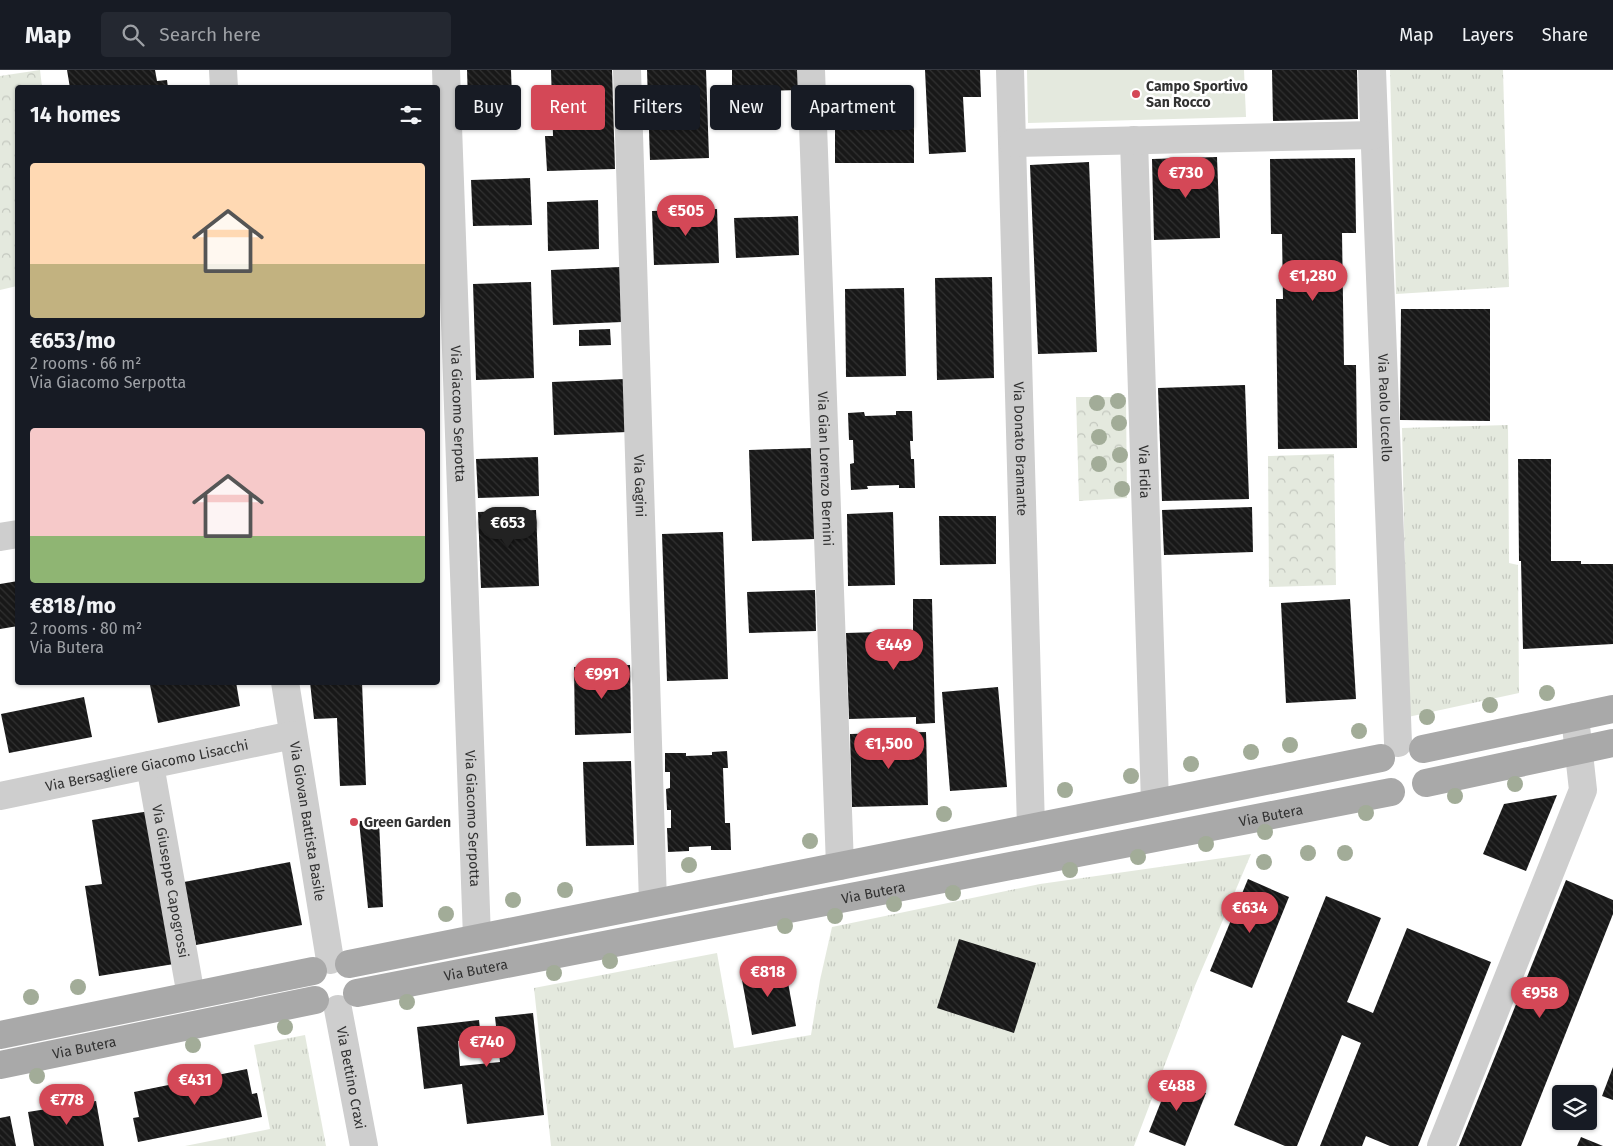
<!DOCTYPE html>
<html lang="en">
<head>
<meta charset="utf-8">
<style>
  :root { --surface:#171b24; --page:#242831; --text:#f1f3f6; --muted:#9ea1a6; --line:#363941; --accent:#d44857 }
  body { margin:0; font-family:"Fira Sans",sans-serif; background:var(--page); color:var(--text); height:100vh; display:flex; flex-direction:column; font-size:19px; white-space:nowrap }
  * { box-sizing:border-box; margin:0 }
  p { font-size:16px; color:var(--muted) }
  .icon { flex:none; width:28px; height:28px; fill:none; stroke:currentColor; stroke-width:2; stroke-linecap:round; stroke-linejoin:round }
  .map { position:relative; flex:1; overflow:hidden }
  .drawer { position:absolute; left:15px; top:15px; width:425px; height:600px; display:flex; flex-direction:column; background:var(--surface); border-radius:5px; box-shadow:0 1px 4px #0004 }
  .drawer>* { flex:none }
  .guide { position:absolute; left:455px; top:15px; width:475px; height:45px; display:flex; gap:10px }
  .buttons { position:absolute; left:1552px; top:1015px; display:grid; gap:10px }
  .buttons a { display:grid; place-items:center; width:45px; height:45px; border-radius:5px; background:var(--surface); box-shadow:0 1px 4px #0004; font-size:25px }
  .price { position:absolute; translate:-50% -42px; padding:0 11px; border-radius:18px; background:var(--accent); color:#fff; font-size:16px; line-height:32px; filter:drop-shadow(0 1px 2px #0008) }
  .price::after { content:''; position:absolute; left:50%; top:30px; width:15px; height:11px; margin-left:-8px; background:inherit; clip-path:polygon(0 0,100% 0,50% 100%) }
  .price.active { background:#222; color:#fff }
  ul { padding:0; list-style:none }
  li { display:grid; align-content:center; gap:10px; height:265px; padding:0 15px }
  li span { display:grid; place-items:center; height:155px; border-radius:5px; color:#555 }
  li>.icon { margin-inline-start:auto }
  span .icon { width:90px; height:90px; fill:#fffc; stroke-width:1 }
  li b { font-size:21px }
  h2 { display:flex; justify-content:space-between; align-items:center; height:60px; padding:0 15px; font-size:21px }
  .pill { padding:0 18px; border-radius:5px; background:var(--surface); box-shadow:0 1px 4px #0004; font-size:18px; line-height:45px }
  .pill.active { background:var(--accent); color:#fff }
  header { display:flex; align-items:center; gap:30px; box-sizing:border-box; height:70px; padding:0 25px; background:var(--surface); border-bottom:1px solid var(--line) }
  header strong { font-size:24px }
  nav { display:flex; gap:28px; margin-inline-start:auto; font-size:18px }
  .search { width:350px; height:45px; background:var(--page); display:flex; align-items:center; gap:12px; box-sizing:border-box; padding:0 18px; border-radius:5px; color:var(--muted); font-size:19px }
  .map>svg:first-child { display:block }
</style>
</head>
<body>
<header>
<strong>Map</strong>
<div class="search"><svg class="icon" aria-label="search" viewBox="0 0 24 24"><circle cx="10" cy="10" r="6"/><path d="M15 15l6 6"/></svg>Search here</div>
<nav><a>Map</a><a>Layers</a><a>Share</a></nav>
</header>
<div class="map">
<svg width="1613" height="1076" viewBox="0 0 1613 1076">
  <defs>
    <pattern id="grass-tufts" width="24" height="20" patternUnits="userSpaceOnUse" patternTransform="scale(1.25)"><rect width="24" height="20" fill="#e4e9de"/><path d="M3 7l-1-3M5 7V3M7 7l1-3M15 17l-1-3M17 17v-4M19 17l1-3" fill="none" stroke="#c4c8bf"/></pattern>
    <pattern id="forest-crowns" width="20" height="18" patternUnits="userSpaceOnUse" patternTransform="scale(1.25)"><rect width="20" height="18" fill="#e4e9de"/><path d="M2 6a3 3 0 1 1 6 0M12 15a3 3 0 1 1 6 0" fill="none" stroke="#c4c8bf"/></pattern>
    <pattern id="building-back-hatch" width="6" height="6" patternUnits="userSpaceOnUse" patternTransform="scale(1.25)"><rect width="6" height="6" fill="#181818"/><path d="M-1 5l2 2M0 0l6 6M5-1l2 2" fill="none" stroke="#313131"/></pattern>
  </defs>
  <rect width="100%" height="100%" fill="#fff"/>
  <g fill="url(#grass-tufts)">
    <polygon points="1390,0 1503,0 1509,217 1396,224"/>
    <polygon points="1508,355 1509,493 1518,495 1519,623 1408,647 1402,358"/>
    <polygon points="1251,784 1194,918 1134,1076 551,1076 534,918 717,883 734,978 811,965 820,910 832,857 1040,814"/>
    <polygon points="305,965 326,1076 185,1076 270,1059 254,975"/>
  </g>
  <g fill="url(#forest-crowns)">
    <polygon points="40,0 42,17 18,18 17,216 0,220 0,6"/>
    <polygon points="1076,327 1126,327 1127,428 1079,431"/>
    <polygon points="1334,384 1336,515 1269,517 1268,386"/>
  </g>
  <polygon fill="#e4e9de" points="1027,0 1244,0 1246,47 1028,53"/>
  <g fill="url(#building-back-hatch)">
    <polygon points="67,0 155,0 157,11 167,10 168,18 70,18"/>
    <polygon points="467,0 511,0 512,29 468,30"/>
    <polygon points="551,0 612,0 615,99 547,101 545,66 553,66"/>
    <polygon points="647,0 706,0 709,88 650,90"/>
    <polygon points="732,0 798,0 799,20 732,22"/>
    <polygon points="925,0 980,0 981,27 963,27 966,82 929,84"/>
    <polygon points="1272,0 1357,0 1358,49 1273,51"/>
    <rect x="835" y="43" width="79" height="50"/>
    <polygon points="1217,87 1220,168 1154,170 1152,89"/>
    <polygon points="1355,88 1356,163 1342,163 1344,295 1356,295 1357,378 1278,379 1276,229 1283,229 1282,164 1271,164 1270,89"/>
    <polygon points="1089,92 1097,282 1038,284 1030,95"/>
    <polygon points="530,108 532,155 473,156 471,110"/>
    <polygon points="598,130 599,179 548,181 547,132"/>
    <polygon points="717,139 719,193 654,195 652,141"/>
    <polygon points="798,146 799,185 736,188 734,148"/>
    <polygon points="620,197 622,252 553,255 551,200"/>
    <polygon points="992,207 994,308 937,310 935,208"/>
    <polygon points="531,212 534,308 476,310 473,214"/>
    <polygon points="904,218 906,306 846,307 845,219"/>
    <polygon points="1401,239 1490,239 1490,351 1400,350"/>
    <polygon points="610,259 611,275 579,276 579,260"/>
    <polygon points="625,309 627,362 554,365 552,312"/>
    <polygon points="1245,315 1249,429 1162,431 1158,318"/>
    <polygon points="896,341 912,341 913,371 910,371 911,389 914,389 915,418 899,418 899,415 867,416 868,419 851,420 850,394 854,393 853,370 849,370 848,343 864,342 865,346 896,345"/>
    <polygon points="812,378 815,469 752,471 749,380"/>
    <polygon points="538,387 539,426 478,428 476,389"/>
    <polygon points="1518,389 1551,389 1551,491 1581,491 1581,494 1613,494 1613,574 1523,579 1521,491 1519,491"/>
    <polygon points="1252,437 1253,482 1164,485 1162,440"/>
    <polygon points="536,440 539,516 481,518 478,442"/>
    <polygon points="893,442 895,515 848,516 847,444"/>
    <polygon points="939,446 996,446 996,494 940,495"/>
    <polygon points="438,447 439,447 440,501 438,501"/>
    <polygon points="723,462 728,609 667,611 662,464"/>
    <polygon points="18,511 18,556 0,559 0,514"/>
    <polygon points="815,520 816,561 749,563 747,522"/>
    <rect x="438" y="525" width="2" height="48"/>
    <polygon points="913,529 932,529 935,653 916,654 916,647 849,649 846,563 913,561"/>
    <polygon points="1350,529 1356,629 1286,633 1281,533"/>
    <polygon points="630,595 631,663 575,665 574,597"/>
    <polygon points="163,612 236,612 240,636 158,653 150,615"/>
    <polygon points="310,612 362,612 366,715 340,716 337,648 314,649"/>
    <polygon points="998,617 1007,717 950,721 942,622"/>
    <polygon points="84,627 92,667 9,683 1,644"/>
    <polygon points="926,662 928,735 852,737 850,664"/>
    <polygon points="727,681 728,698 723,698 725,753 730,753 731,780 711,780 711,776 689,777 689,781 668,782 667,758 671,758 671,740 667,740 666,719 670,718 670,702 665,702 665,683 686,683 686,686 712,685 712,682"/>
    <polygon points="631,691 634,775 586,776 583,692"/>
    <polygon points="1557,725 1526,801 1483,784 1504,734"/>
    <polygon points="150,741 174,894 99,906 85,816 102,814 92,750"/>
    <polygon points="359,751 379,751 383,837 368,838"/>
    <polygon points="290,792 302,855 196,875 184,812"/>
    <polygon points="1248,809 1289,827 1252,918 1210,901"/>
    <polygon points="1566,810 1613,830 1613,844 1521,1076 1459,1076"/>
    <polygon points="1326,826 1381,848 1347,932 1373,943 1407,858 1491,892 1418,1076 1390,1076 1366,1066 1362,1076 1320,1076 1361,973 1342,965 1297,1076 1285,1076 1234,1055"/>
    <polygon points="959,869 1036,893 1014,963 937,938"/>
    <polygon points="784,891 796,956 752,965 740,899"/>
    <polygon points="533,943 544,1045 467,1054 462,1014 424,1019 417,957 479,950 481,968 458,971 460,996 500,992 495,947"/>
    <polygon points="1613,997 1613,1030 1602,1026"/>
    <polygon points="247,999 252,1024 257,1023 262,1047 138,1072 133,1048 139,1047 134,1022"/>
    <polygon points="1170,1009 1206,1023 1185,1076 1149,1062"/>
    <polygon points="96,1031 104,1076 34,1076 28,1042"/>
    <polygon points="10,1046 16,1076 0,1076 0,1048"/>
    <polygon points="1581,1067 1603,1076 1577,1076"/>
  </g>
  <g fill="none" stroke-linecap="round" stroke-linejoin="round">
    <g stroke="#cecece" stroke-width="28">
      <polyline points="223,0 224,18"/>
      <path id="s1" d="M446,0l31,868"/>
      <path id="s2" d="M627,0l26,833"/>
      <path id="s3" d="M811,0l29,796"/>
      <path id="s4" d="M1010,0l21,758"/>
      <path id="s5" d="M1372,0l26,673"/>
      <path id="s6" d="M1134,70l21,663"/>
      <polyline points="1013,73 1374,65"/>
      <polyline points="0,467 18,464"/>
      <path id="s7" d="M285,612l45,278"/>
      <path id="s8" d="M150,695l41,231"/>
      <path id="s9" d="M0,726l293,-61"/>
      <path id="s10" d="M338,939l26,137"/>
      <polyline points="1441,1076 1583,720 1575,647"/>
    </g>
    <g stroke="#a9a9a9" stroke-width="28">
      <polyline points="1423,679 1613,639"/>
      <polyline points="1426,713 1613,673"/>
      <polyline points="349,894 1381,688"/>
      <path id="s11" d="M357,923l1034,-201"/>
      <polyline points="0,965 313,901"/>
      <path id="s12" d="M0,995l315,-65"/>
    </g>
  </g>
  <g fill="#a2ac98">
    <circle cx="1118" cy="331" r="8"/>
    <circle cx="1097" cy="333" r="8"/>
    <circle cx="1119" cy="353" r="8"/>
    <circle cx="1099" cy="367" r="8"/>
    <circle cx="1120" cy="385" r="8"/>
    <circle cx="1099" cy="394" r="8"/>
    <circle cx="1122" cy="419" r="8"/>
    <circle cx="1547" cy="623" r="8"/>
    <circle cx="1490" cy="635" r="8"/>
    <circle cx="1427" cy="647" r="8"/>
    <circle cx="1359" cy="661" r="8"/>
    <circle cx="1290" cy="675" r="8"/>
    <circle cx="1251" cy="682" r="8"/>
    <circle cx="1191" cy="694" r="8"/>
    <circle cx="1131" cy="706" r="8"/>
    <circle cx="1515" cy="714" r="8"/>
    <circle cx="1065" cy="720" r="8"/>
    <circle cx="1455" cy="726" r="8"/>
    <circle cx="1366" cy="743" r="8"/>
    <circle cx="944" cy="744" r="8"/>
    <circle cx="1265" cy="762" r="8"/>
    <circle cx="810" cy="771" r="8"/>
    <circle cx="1206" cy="774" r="8"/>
    <circle cx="1308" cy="783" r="8"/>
    <circle cx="1345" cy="783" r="8"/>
    <circle cx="1138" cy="787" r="8"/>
    <circle cx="1264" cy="792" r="8"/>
    <circle cx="689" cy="795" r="8"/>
    <circle cx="1070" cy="800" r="8"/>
    <circle cx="565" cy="820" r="8"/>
    <circle cx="953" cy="823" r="8"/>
    <circle cx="513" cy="830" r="8"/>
    <circle cx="894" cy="834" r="8"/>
    <circle cx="446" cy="844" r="8"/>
    <circle cx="835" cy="846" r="8"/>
    <circle cx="785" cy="856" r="8"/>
    <circle cx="610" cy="891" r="8"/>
    <circle cx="554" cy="903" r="8"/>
    <circle cx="78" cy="917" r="8"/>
    <circle cx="31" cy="927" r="8"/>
    <circle cx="407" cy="932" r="8"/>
    <circle cx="285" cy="957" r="8"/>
    <circle cx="193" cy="975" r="8"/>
    <circle cx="37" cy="1006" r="8"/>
  </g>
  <g fill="#d44857" stroke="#fff" stroke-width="2">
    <circle cx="1136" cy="24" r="5"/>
    <circle cx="354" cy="752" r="5"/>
  </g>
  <g text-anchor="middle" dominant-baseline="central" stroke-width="5" stroke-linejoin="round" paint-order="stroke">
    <g font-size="14" font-weight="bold" fill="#313131" stroke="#fff" text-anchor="start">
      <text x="1146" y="16">Campo Sportivo<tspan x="1146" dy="16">San Rocco</tspan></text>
      <text x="364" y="752">Green Garden</text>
    </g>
    <g font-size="14" fill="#313131" stroke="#fff">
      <text stroke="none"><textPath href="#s5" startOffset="338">Via Paolo Uccello</textPath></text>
      <text stroke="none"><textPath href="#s1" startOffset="344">Via Giacomo Serpotta</textPath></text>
      <text stroke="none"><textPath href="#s4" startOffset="379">Via Donato Bramante</textPath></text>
      <text stroke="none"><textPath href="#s3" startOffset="399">Via Gian Lorenzo Bernini</textPath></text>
      <text stroke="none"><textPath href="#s6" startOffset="332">Via Fidia</textPath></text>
      <text stroke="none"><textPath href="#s2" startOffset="416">Via Gagini</textPath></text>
      <text stroke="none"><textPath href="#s9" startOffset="150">Via Bersagliere Giacomo Lisacchi</textPath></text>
      <text stroke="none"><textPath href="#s11" startOffset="931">Via Butera</textPath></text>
      <text stroke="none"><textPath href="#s1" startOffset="749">Via Giacomo Serpotta</textPath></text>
      <text stroke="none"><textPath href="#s7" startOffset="141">Via Giovan Battista Basile</textPath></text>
      <text stroke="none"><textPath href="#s8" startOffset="118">Via Giuseppe Capogrossi</textPath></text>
      <text stroke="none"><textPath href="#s11" startOffset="526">Via Butera</textPath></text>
      <text stroke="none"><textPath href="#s11" startOffset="121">Via Butera</textPath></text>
      <text stroke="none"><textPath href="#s12" startOffset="86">Via Butera</textPath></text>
      <text stroke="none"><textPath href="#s10" startOffset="70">Via Bettino Craxi</textPath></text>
    </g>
  </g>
</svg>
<div class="buttons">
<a><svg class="icon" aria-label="layers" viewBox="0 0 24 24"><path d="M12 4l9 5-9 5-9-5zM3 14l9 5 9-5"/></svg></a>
</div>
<b class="price" style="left:1186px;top:129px">€730</b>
<b class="price" style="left:686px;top:167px">€505</b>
<b class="price" style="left:1313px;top:232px">€1,280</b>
<b class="price active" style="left:508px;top:479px">€653</b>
<b class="price" style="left:894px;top:601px">€449</b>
<b class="price" style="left:602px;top:630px">€991</b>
<b class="price" style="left:889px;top:700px">€1,500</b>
<b class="price" style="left:1250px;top:864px">€634</b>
<b class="price" style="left:768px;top:928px">€818</b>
<b class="price" style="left:1540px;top:949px">€958</b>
<b class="price" style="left:487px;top:998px">€740</b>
<b class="price" style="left:195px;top:1036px">€431</b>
<b class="price" style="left:1177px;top:1042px">€488</b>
<b class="price" style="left:67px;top:1056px">€778</b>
<div class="guide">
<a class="pill">Buy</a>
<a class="pill active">Rent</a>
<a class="pill">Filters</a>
<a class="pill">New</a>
<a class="pill">Apartment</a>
</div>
<section class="drawer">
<h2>14 homes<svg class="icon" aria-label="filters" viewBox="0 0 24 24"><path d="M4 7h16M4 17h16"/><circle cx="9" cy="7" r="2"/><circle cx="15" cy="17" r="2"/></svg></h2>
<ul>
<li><span style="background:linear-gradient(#ffd9b3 65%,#c2b280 0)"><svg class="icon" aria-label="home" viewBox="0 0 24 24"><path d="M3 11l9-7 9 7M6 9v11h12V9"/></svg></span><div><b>€653/mo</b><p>2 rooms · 66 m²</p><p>Via Giacomo Serpotta</p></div></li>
<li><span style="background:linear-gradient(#f6c9c9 70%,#8fb573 0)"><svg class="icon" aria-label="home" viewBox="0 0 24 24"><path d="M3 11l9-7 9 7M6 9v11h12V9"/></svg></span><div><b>€818/mo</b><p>2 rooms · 80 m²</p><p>Via Butera</p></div></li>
</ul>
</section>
</div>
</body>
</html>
